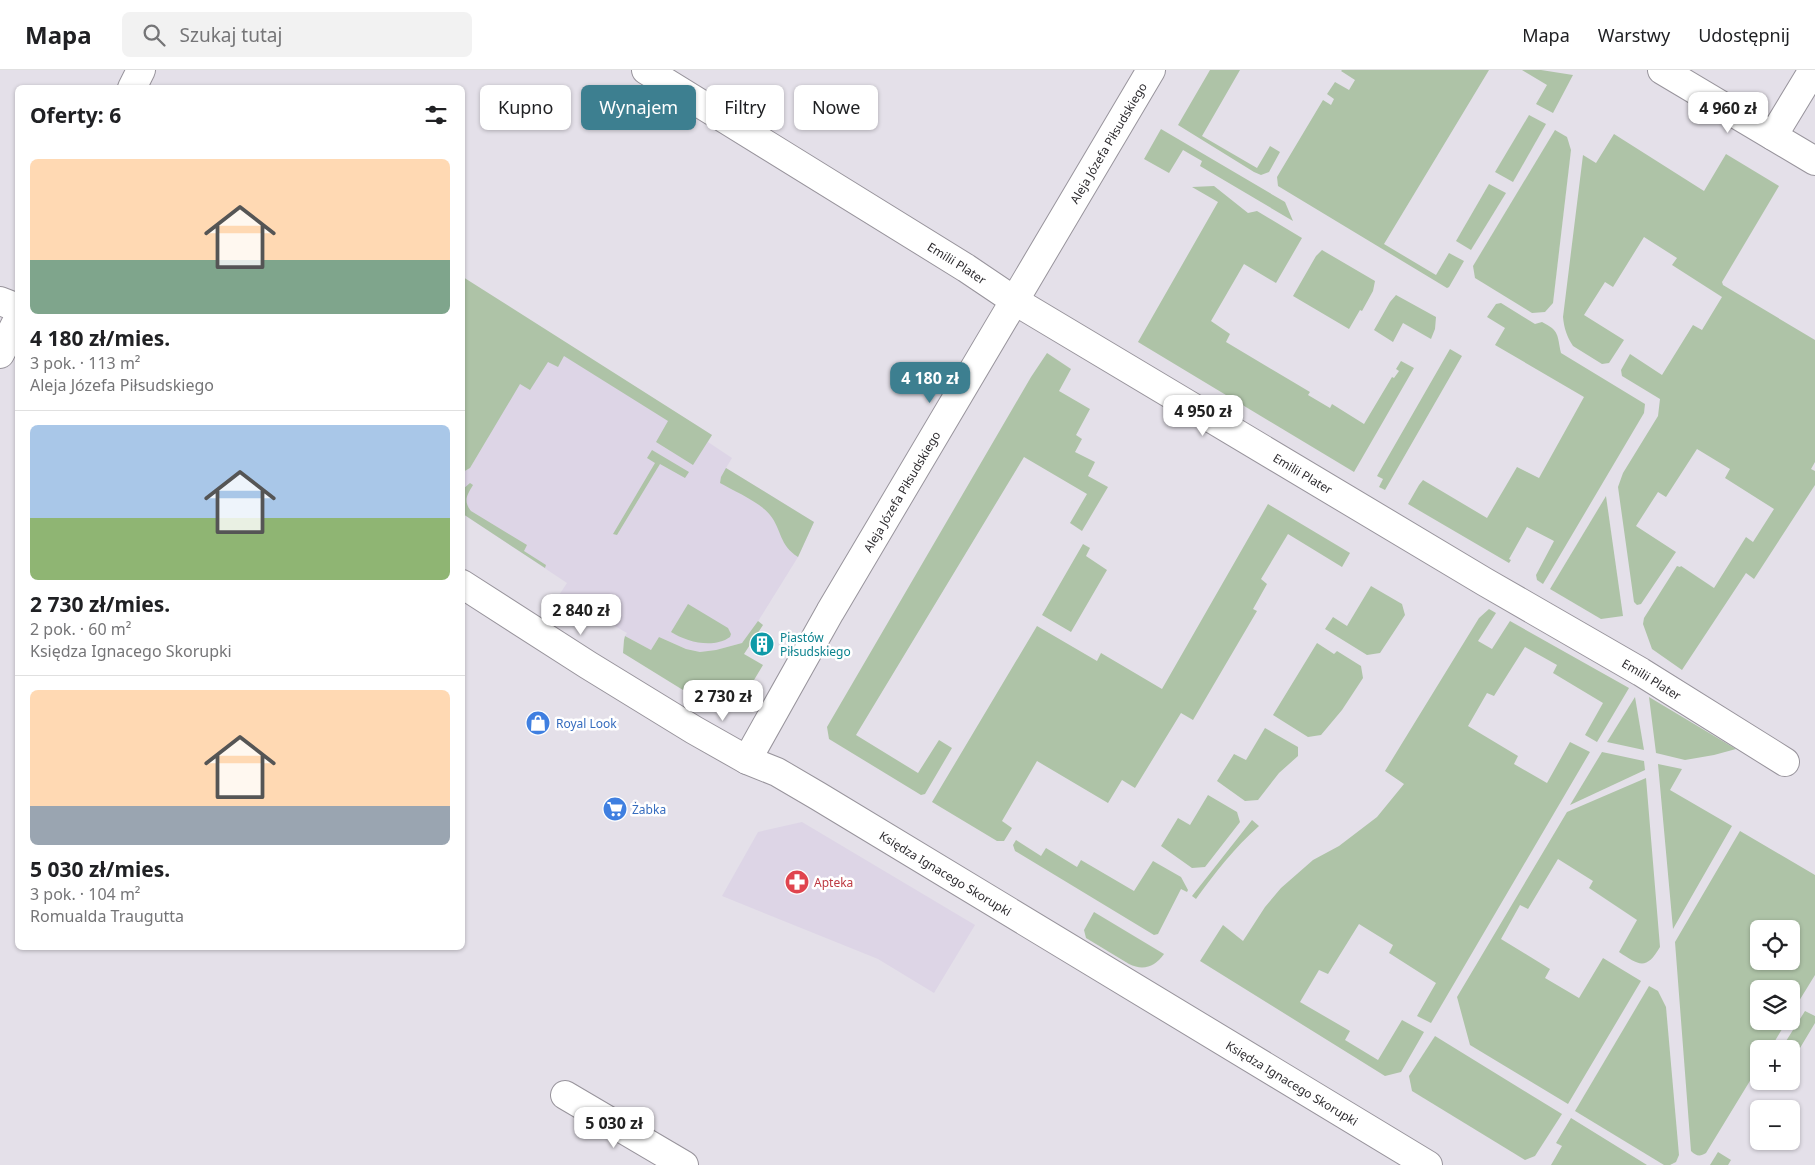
<!DOCTYPE html>
<html lang="pl">
<head>
<meta charset="utf-8">
<style>
  :root { --surface:#fff; --page:#f2f2f2; --text:#202124; --muted:#757577; --line:#e0e0e0; --accent:#3d7f90 }
  body { margin:0; font-family:"Noto Sans",sans-serif; background:var(--page); color:var(--text); height:100vh; display:flex; flex-direction:column; font-size:19px; white-space:nowrap }
  * { box-sizing:border-box; margin:0 }
  p { font-size:16px; color:var(--muted) }
  .icon { flex:none; width:28px; height:28px; fill:none; stroke:currentColor; stroke-width:2; stroke-linecap:round; stroke-linejoin:round }
  .map { position:relative; flex:1; overflow:hidden }
  .side { position:absolute; left:15px; top:15px; width:450px; height:865px; display:flex; flex-direction:column; background:var(--surface); border-radius:8px; box-shadow:0 1px 4px #0004 }
  .side>* { flex:none }
  .hud { position:absolute; left:480px; top:15px; width:475px; height:45px; display:flex; gap:10px }
  .buttons { position:absolute; left:1750px; top:850px; display:grid; gap:10px }
  .buttons a { display:grid; place-items:center; width:50px; height:50px; border-radius:8px; background:var(--surface); box-shadow:0 1px 4px #0004; font-size:25px }
  .price { position:absolute; translate:-50% -42px; padding:0 11px; border-radius:10px; background:#fff; color:#222; font-size:16px; line-height:32px; filter:drop-shadow(0 1px 2px #0008) }
  .price::after { content:''; position:absolute; left:50%; top:30px; width:15px; height:11px; margin-left:-8px; background:inherit; clip-path:polygon(0 0,100% 0,50% 100%) }
  .price.current { background:var(--accent); color:#fff }
  ul { padding:0; list-style:none }
  li { display:grid; align-content:center; gap:10px; height:265px; padding:0 15px }
  li+li { border-top:1px solid var(--line) }
  li span { display:grid; place-items:center; height:155px; border-radius:8px; color:#555 }
  li>.icon { margin-inline-start:auto }
  span .icon { width:90px; height:90px; fill:#fffc; stroke-width:1 }
  li b { font-size:21px }
  h2 { display:flex; justify-content:space-between; align-items:center; height:60px; padding:0 15px; font-size:21px }
  .pill { padding:0 18px; border-radius:8px; background:var(--surface); box-shadow:0 1px 4px #0004; font-size:18px; line-height:45px }
  .pill.current { background:var(--accent); color:#fff }
  header { display:flex; align-items:center; gap:30px; box-sizing:border-box; height:70px; padding:0 25px; background:var(--surface); border-bottom:1px solid var(--line) }
  header strong { font-size:24px }
  nav { display:flex; gap:28px; margin-inline-start:auto; font-size:18px }
  .search { width:350px; height:45px; background:var(--page); display:flex; align-items:center; gap:12px; box-sizing:border-box; padding:0 18px; border-radius:8px; color:var(--muted); font-size:19px }
  .map>svg:first-child { display:block }
</style>
</head>
<body>
<header>
<strong>Mapa</strong>
<div class="search"><svg class="icon" aria-label="search" viewBox="0 0 24 24"><circle cx="10" cy="10" r="6"/><path d="M15 15l6 6"/></svg>Szukaj tutaj</div>
<nav><a>Mapa</a><a>Warstwy</a><a>Udostępnij</a></nav>
</header>
<div class="map">
<svg width="1815" height="1095" viewBox="0 0 1815 1095">
  <rect width="100%" height="100%" fill="#e4e0e9"/>
  <g fill="#ddd5e6">
    <polygon points="551,264 712,365 708,372 732,388 726,398 814,452 798,487 752,561 742,573 716,580 700,582 686,579 659,567 651,580 625,566 627,563 613,555 600,547 597,548 559,525 567,513 463,444 463,402 470,398 489,366 488,356"/>
    <polygon points="802,752 975,855 934,923 878,889 722,826 758,762"/>
  </g>
  <g fill="#aec3a7" fill-rule="evenodd">
    <polygon points="1210,0 1240,0 1202,66 1257,98 1270,76 1280,82 1269,102 1261,105 1254,102 1178,55"/>
    <polygon points="1342,0 1489,0 1384,174 1436,205 1449,183 1464,191 1449,217 1447,218 1278,116 1277,107 1323,30 1331,35 1334,29 1327,24 1335,12 1349,20 1355,10 1341,1"/>
    <polygon points="1522,0 1541,0 1573,5 1553,43 1536,34 1547,15"/>
    <polygon points="1529,45 1546,54 1513,112 1495,102"/>
    <polygon points="1161,59 1285,132 1293,151 1200,96 1202,91 1183,80 1169,103 1144,89"/>
    <polygon points="1555,60 1567,67 1571,80 1553,233 1545,242 1532,243 1475,208 1473,196"/>
    <path d="M1614,64l90,57 22,-37 53,32 -57,96 1,3 92,55v122l-4,7 4,2v14l-61,94 -8,-6 -64,97 -30,-21 -9,-25 1,-6 33,-52 3,1 1,-1 33,22 32,-51 7,5 21,-33 -49,-31 5,-9 -33,-20 -31,48 -8,-5 -22,34 40,26 -35,52 -4,1 -3,-3 -16,-115 5,-14 35,-57 2,-17 -38,-23 -1,-6 9,-16 32,21 31,-50 9,5 20,-33 -50,-32 5,-7 -33,-21 -31,50 -8,-5 -21,33 40,25 -15,23 -7,1 -29,-18c-6,-9 -9,-18 -10,-29l20,-162 13,8z"/>
    <polygon points="1489,114 1506,123 1471,180 1456,171"/>
    <polygon points="1214,116 1248,143 1257,141 1302,168 1276,213 1244,194 1211,251 1230,264 1226,272 1310,322 1308,325 1330,338 1332,334 1364,354 1392,307 1394,308 1399,301 1396,299 1401,291 1414,298 1354,402 1138,272 1218,132 1192,117"/>
    <polygon points="1322,180 1375,211 1373,221 1362,241 1360,240 1349,259 1293,226 1316,186"/>
    <polygon points="463,207 712,365 693,395 656,372 668,351 564,286 558,297 548,292 530,320 520,314 470,398 463,402"/>
    <polygon points="1396,225 1436,247 1435,259 1431,269 1403,253 1393,272 1374,260 1390,232"/>
    <path d="M1501,233l34,21 7,-2c18,9 15,13 19,31l84,51 -1,9 -101,171 -6,-4 -1,-5 18,-34 -27,-14 -18,32 2,1 -2,3 -101,-59 11,-19 4,-5 64,38 30,-51 22,11 45,-81 -89,-52 10,-17 -18,-11 9,-13z"/>
    <polygon points="1450,279 1462,286 1385,420 1379,417 1383,409 1377,406"/>
    <polygon points="1047,283 1071,299 1059,321 1090,339 1076,365 1082,369 1075,382 1095,392 1088,406 1108,417 1082,461 1070,453 1087,424 1024,387 856,665 918,703 939,670 952,678 925,724 921,725 829,669 827,657 1031,307"/>
    <polygon points="652,380 689,402 685,408 660,394 617,465 613,464 655,393 647,388"/>
    <path d="M726,398l88,54 -16,35c-19,-12 -16,-27 -28,-42 -10,-13 -36,-24 -50,-32l1,-6z"/>
    <path d="M470,413l3,2c-6,10 -10,16 -2,26l56,34 -3,6 22,14 -1,3 -82,-54v-25z"/>
    <polygon points="1606,426 1623,546 1601,549 1550,519"/>
    <polygon points="1268,434 1350,483 1342,497 1288,464 1261,509 1267,514 1253,539 1257,541 1193,650 1181,643 1135,718 1122,710 1108,733 1037,691 1002,751 1012,758 1004,771 997,771 932,732 1037,556 1097,591 1101,583 1162,619"/>
    <polygon points="1083,474 1090,478 1086,486 1107,500 1071,562 1042,545"/>
    <polygon points="1371,516 1402,534 1405,545 1380,583 1367,585 1325,559 1333,547 1347,556"/>
    <path d="M688,534l40,24 3,6 -1,3c-17,12 -43,5 -59,-5z"/>
    <polygon points="1489,539 1496,543 1478,571 1492,579 1510,551 1629,618 1597,672 1585,665 1603,633 1553,603 1557,595 1525,577 1494,626 1487,623 1468,656 1518,686 1514,694 1547,713 1570,672 1590,682 1431,953 1417,946 1436,913 1389,883 1393,875 1359,854 1328,904 1319,900 1300,932 1350,961 1345,970 1378,990 1402,950 1424,962 1401,1002 1385,1006 1200,891 1223,855 1243,871 1265,837 1281,818 1313,790 1339,776 1377,747 1404,714 1385,701 1479,548"/>
    <polygon points="758,551 763,555 744,584 763,595 751,615 725,626 704,633 623,583 624,570 625,566 651,580 659,567 686,579 700,582 716,580 742,573"/>
    <polygon points="1317,573 1334,584 1337,581 1361,596 1363,608 1342,640 1321,665 1308,667 1273,645"/>
    <polygon points="1635,627 1644,680 1607,672"/>
    <polygon points="1649,627 1736,679 1714,685 1685,690 1656,683"/>
    <polygon points="1265,658 1298,677 1298,686 1279,703 1258,730 1245,731 1217,711 1234,684 1246,690"/>
    <polygon points="1602,682 1644,691 1645,700 1570,735"/>
    <polygon points="1658,694 1682,699 1670,720 1732,756 1673,859"/>
    <path d="M1646,708l14,169c-14,24 -21,18 -41,5l18,-32 -48,-32 4,-7 -35,-22 -30,50 -8,-4 -19,34 49,30 -5,9 34,20 24,-40 38,23 -73,123 -98,-59 -13,-48 110,-185z"/>
    <polygon points="1208,725 1237,742 1240,752 1205,797 1192,798 1161,776 1178,748 1190,755"/>
    <path d="M1252,750l7,6c-25,22 -44,47 -63,73l-4,-3z"/>
    <path d="M1740,761l75,44v100l-24,39v-25h-32v32h28l-17,28h-11v17l-53,87c-6,4 -10,3 -15,-2l-16,-209zM1759,859h32v32h-32z"/>
    <polygon points="1016,770 1041,786 1046,778 1077,797 1081,790 1134,821 1153,791 1181,807 1188,820 1187,822 1181,819 1158,864 1154,865 1015,781 1013,775"/>
    <path d="M1094,842l70,42c-9,13 -21,17 -35,10l-43,-26 -2,-8z"/>
    <polygon points="1649,916 1658,921 1666,937 1679,1085 1676,1092 1670,1095 1664,1095 1575,1041"/>
    <polygon points="1805,941 1815,946 1815,953 1791,993 1791,979 1781,979"/>
    <polygon points="1435,966 1562,1044 1535,1086 1525,1090 1412,1021 1409,1006"/>
    <polygon points="1571,1048 1647,1095 1551,1095 1562,1076 1556,1073"/>
    <polygon points="1718,1082 1731,1090 1728,1095 1710,1095"/>
  </g>
  <g fill="none" stroke-linecap="round" stroke-linejoin="round">
    <defs>
      <g id="minor">
        <path id="s1" d="M646,0l320,198 49,33 470,281 156,90 144,90"/>
        <polyline points="1662,0 1815,91"/>
        <polyline points="132,18 141,0"/>
        <polyline points="1773,66 1813,0"/>
        <polyline points="0,231 18,238"/>
        <polyline points="0,284 18,249"/>
        <path id="s2" d="M462,514l126,81 106,65 53,30 30,12 41,24 610,369"/>
        <path id="s3" d="M747,690l83,-148 321,-542"/>
        <polyline points="565,1025 684,1095"/>
      </g>
    </defs>
    <use href="#minor" stroke="#98949c" stroke-width="30"/>
    <use href="#minor" stroke="#fff" stroke-width="28"/>
  </g>
  <defs>
    <symbol id="building-disc" viewBox="-11 -11 22 22"><circle r="9.5" fill="#0f9aa8" stroke="#fff"/><path d="M-4-6H4V6H1V3H-1V6H-4ZM-2.5-4.3h1.7v1.8h-1.7ZM.8-4.3h1.7v1.8H.8ZM-2.5-1h1.7V.8h-1.7ZM.8-1h1.7V.8H.8Z" fill="#fff"/></symbol>
    <symbol id="shop-disc" viewBox="-11 -11 22 22"><circle r="9.5" fill="#3f7fe0" stroke="#fff"/><path d="M-5-2.5h2.3a2.7 3.5 0 0 1 5.4 0H5L5.5 6h-11ZM-1.5-2.5h3a1.5 2.3 0 0 0-3 0Z" fill="#fff"/></symbol>
    <symbol id="supermarket-disc" viewBox="-11 -11 22 22"><circle r="9.5" fill="#3f7fe0" stroke="#fff"/><path d="M-6-5.5h2.5l.6 2H6L4.5 2H-2.5L-4.4-4H-6ZM-1.5 3.2a1.3 1.3 0 1 0 .1 0ZM3 3.2a1.3 1.3 0 1 0 .1 0Z" fill="#fff"/></symbol>
    <symbol id="pharmacy-disc" viewBox="-11 -11 22 22"><circle r="9.5" fill="#e0444e" stroke="#fff"/><path d="M-2-6h4v4h4v4h-4v4h-4v-4h-4v-4h4Z" fill="#fff"/></symbol>
  </defs>
  <g fill-rule="evenodd">
    <use href="#building-disc" x="748" y="560" width="28" height="28"/>
    <use href="#shop-disc" x="524" y="639" width="28" height="28"/>
    <use href="#supermarket-disc" x="601" y="725" width="28" height="28"/>
    <use href="#pharmacy-disc" x="783" y="798" width="28" height="28"/>
  </g>
  <g text-anchor="middle" dominant-baseline="central" stroke-width="5" stroke-linejoin="round" paint-order="stroke">
    <g font-size="12" fill="#2e2c30" stroke="#fff">
      <text stroke="none"><textPath href="#s3" startOffset="715">Aleja Józefa Piłsudskiego</textPath></text>
      <text stroke="none"><textPath href="#s1" startOffset="366">Emilii Plater</textPath></text>
      <text stroke="none"><textPath href="#s1" startOffset="771">Emilii Plater</textPath></text>
      <text stroke="none"><textPath href="#s3" startOffset="310">Aleja Józefa Piłsudskiego</textPath></text>
      <text stroke="none"><textPath href="#s1" startOffset="1176">Emilii Plater</textPath></text>
      <text stroke="none"><textPath href="#s2" startOffset="564">Księdza Ignacego Skorupki</textPath></text>
      <text stroke="none"><textPath href="#s2" startOffset="969">Księdza Ignacego Skorupki</textPath></text>
    </g>
    <g font-size="12" fill="#0d838f" stroke="#fff" text-anchor="start">
      <text x="780" y="567">Piastów<tspan x="780" dy="14">Piłsudskiego</tspan></text>
    </g>
    <g font-size="12" fill="#366cbe" stroke="#fff" text-anchor="start">
      <text x="556" y="653">Royal Look</text>
      <text x="632" y="739">Żabka</text>
    </g>
    <g font-size="12" fill="#be3a42" stroke="#fff" text-anchor="start">
      <text x="814" y="812">Apteka</text>
    </g>
  </g>
</svg>
<div class="buttons">
<a><svg class="icon" aria-label="locate" viewBox="0 0 24 24"><circle cx="12" cy="12" r="6"/><path d="M12 2v4M12 18v4M2 12h4M18 12h4"/></svg></a>
<a><svg class="icon" aria-label="layers" viewBox="0 0 24 24"><path d="M12 4l9 5-9 5-9-5zM3 14l9 5 9-5"/></svg></a>
<a>+</a>
<a>−</a>
</div>
<b class="price" style="left:1728px;top:64px">4 960 zł</b>
<b class="price current" style="left:930px;top:334px">4 180 zł</b>
<b class="price" style="left:1203px;top:367px">4 950 zł</b>
<b class="price" style="left:581px;top:566px">2 840 zł</b>
<b class="price" style="left:723px;top:652px">2 730 zł</b>
<b class="price" style="left:614px;top:1079px">5 030 zł</b>
<div class="hud">
<a class="pill">Kupno</a>
<a class="pill current">Wynajem</a>
<a class="pill">Filtry</a>
<a class="pill">Nowe</a>
</div>
<section class="side">
<h2>Oferty: 6<svg class="icon" aria-label="filters" viewBox="0 0 24 24"><path d="M4 7h16M4 17h16"/><circle cx="9" cy="7" r="2"/><circle cx="15" cy="17" r="2"/></svg></h2>
<ul>
<li><span style="background:linear-gradient(#ffd9b3 65%,#7fa58c 0)"><svg class="icon" aria-label="home" viewBox="0 0 24 24"><path d="M3 11l9-7 9 7M6 9v11h12V9"/></svg></span><div><b>4 180 zł/mies.</b><p>3 pok. · 113 m²</p><p>Aleja Józefa Piłsudskiego</p></div></li>
<li><span style="background:linear-gradient(#a9c7e8 60%,#8fb573 0)"><svg class="icon" aria-label="home" viewBox="0 0 24 24"><path d="M3 11l9-7 9 7M6 9v11h12V9"/></svg></span><div><b>2 730 zł/mies.</b><p>2 pok. · 60 m²</p><p>Księdza Ignacego Skorupki</p></div></li>
<li><span style="background:linear-gradient(#ffd9b3 75%,#9aa5b1 0)"><svg class="icon" aria-label="home" viewBox="0 0 24 24"><path d="M3 11l9-7 9 7M6 9v11h12V9"/></svg></span><div><b>5 030 zł/mies.</b><p>3 pok. · 104 m²</p><p>Romualda Traugutta</p></div></li>
</ul>
</section>
</div>
</body>
</html>
